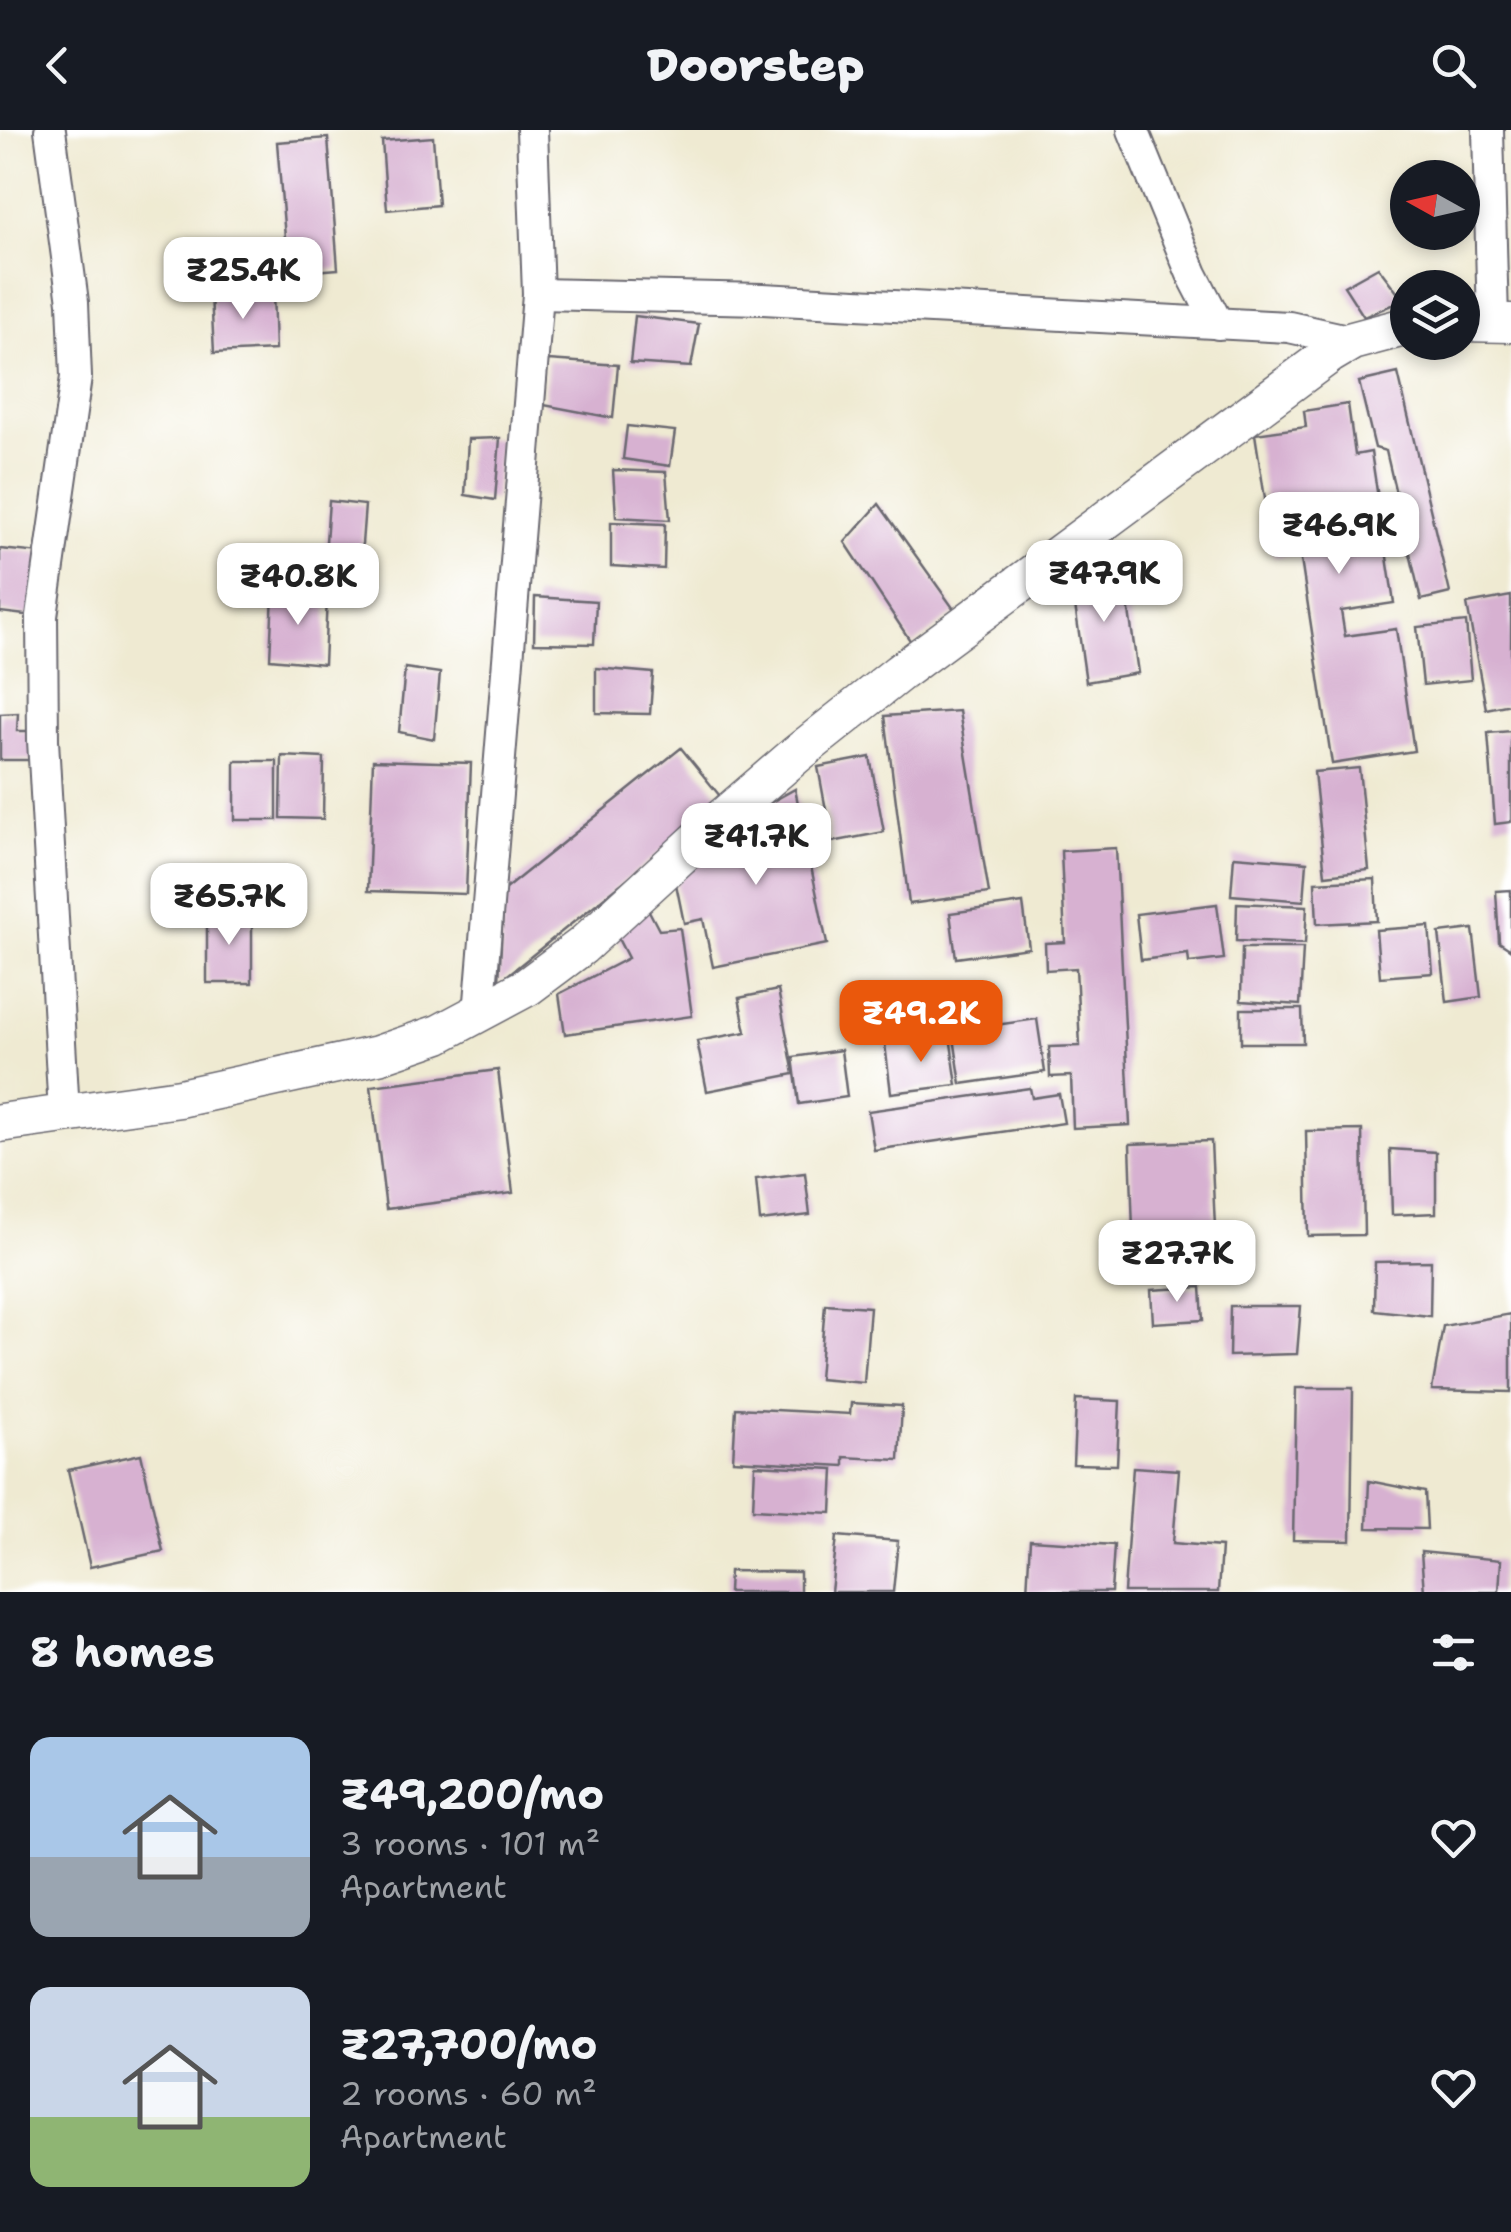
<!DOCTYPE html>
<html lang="en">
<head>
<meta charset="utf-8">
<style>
  :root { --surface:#171b24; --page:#20242c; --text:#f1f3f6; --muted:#9ea1a6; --accent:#ea580c }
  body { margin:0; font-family:"Shantell Sans",sans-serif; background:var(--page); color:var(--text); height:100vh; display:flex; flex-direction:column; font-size:38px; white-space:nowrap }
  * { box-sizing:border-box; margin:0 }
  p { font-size:32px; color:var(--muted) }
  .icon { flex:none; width:55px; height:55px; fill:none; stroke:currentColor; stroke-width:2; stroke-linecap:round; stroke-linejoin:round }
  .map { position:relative; height:1462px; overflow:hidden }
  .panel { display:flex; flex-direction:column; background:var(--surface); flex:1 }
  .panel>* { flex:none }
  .needle { width:65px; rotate:278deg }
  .buttons { position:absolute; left:1390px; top:30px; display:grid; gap:20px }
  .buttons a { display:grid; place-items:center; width:90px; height:90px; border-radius:50%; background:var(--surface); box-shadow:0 5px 15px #0003; font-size:50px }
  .price { position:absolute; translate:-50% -85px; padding:0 22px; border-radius:20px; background:#fff; color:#222; font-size:32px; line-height:65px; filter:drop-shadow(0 2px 5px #0008) }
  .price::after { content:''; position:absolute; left:50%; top:60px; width:30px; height:22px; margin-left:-15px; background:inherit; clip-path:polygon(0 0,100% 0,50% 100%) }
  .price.selected { background:var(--accent); color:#fff }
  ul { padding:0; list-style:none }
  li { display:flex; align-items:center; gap:30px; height:250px; padding:0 30px }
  li span { display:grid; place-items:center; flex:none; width:280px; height:200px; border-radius:20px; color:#555 }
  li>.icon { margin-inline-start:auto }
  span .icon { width:120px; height:120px; fill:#fffc; stroke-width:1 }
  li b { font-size:42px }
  h2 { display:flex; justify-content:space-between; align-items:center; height:120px; padding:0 30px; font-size:42px }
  header { display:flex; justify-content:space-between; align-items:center; height:130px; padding:0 30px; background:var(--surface); font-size:45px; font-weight:800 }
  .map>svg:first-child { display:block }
</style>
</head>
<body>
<header><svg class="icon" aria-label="back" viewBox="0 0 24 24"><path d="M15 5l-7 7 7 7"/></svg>Doorstep<svg class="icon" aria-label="search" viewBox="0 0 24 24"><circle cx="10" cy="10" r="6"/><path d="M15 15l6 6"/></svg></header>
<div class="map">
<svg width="1511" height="1462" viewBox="0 0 1511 1462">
  <rect width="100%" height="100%" fill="#fff"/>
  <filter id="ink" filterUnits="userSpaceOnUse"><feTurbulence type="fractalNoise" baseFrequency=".01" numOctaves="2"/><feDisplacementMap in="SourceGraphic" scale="20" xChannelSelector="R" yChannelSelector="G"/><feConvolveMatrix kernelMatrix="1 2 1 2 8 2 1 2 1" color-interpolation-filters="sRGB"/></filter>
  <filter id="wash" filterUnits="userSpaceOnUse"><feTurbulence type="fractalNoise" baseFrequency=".0048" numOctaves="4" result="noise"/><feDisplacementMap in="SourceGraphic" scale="40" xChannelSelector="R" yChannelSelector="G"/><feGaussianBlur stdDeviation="2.25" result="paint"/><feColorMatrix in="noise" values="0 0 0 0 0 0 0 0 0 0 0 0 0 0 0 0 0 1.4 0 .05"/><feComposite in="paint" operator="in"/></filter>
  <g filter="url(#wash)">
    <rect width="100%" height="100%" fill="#efead2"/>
    <g id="blocks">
      <g fill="#d7b1d1">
        <polygon points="433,7 438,75 387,80 382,11"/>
        <polygon points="328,8 338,139 288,143 277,12"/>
        <polygon points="1378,137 1403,170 1364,187 1344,156"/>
        <polygon points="273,161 275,220 214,223 211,164"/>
        <polygon points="635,186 699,194 691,237 630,233"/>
        <polygon points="548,230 618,235 613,288 544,275"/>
        <polygon points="1398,243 1450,463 1421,470 1386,321 1375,318 1359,252"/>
        <polygon points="1348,274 1355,325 1371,322 1394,473 1341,481 1345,506 1396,499 1414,621 1332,634 1300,423 1274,427 1255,304 1306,297 1304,281"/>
        <polygon points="627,296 675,301 670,336 623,329"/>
        <polygon points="500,308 495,370 465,365 468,309"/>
        <polygon points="613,340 666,342 670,390 616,387"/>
        <polygon points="329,371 365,375 360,440 324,439"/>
        <polygon points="879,374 956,482 913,515 845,412"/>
        <polygon points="611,392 665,394 664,439 611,436"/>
        <polygon points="0,419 41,423 34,486 0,482"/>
        <polygon points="1123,439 1138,543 1086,552 1071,447"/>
        <polygon points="273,463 327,468 324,534 270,529"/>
        <polygon points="1511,466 1511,574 1486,579 1467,474"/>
        <polygon points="535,467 596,471 594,514 534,513"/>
        <polygon points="1466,492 1471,550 1423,555 1417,497"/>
        <polygon points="405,538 440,543 434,609 399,602"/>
        <polygon points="596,538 653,543 650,584 596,583"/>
        <polygon points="959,581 989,763 909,774 885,586"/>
        <polygon points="18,583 17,601 34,601 35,630 0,630 0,584"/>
        <polygon points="1511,601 1511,692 1495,694 1488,603"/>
        <polygon points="681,618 724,671 499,852 504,760"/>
        <polygon points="282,626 324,628 323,689 281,688"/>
        <polygon points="870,627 884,702 832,712 818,637"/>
        <polygon points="373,630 471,633 466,764 368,761"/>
        <rect x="235" y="631" width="42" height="59"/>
        <polygon points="1359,638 1369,740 1325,745 1314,642"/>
        <polygon points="795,659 827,814 713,837 703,789 684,793 676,754 728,696"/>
        <polygon points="1116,718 1130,995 1073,998 1071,946 1050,947 1049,917 1080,916 1076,838 1046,840 1045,813 1065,812 1061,721"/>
        <polygon points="1234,726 1307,732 1304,771 1231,765"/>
        <polygon points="1375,749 1377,791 1317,794 1315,752"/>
        <polygon points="1511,760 1511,820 1499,812 1496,761"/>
        <polygon points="1023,773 1029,818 956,828 950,783"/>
        <polygon points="1237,773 1307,776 1305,814 1236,811"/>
        <polygon points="1217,774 1224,829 1189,833 1188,824 1141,830 1136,784"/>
        <polygon points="647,777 659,800 680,798 692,886 565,904 559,864 628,828 611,795"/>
        <rect x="207" y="783" width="45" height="70"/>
        <polygon points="1429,796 1433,843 1380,847 1376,800"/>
        <polygon points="1473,799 1481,867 1447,872 1439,803"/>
        <polygon points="1242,818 1303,818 1300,875 1241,871"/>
        <polygon points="778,860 794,944 707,961 697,911 746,902 739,868"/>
        <polygon points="1241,879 1302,879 1303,913 1241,913"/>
        <polygon points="1037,889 1045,942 961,954 953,901"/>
        <polygon points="950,906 957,955 891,963 885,914"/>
        <polygon points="841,920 847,967 799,974 793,927"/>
        <polygon points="498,940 513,1063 386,1079 371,956"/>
        <polygon points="1030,958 1032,968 1059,964 1064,993 874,1020 868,981"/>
        <polygon points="1362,1000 1364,1105 1308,1106 1306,1001"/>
        <polygon points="1211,1011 1215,1097 1133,1100 1130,1014"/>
        <polygon points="1390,1019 1436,1022 1436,1083 1392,1085"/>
        <polygon points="805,1043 810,1085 760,1091 756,1049"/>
        <polygon points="1431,1131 1430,1186 1374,1180 1375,1132"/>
        <polygon points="1201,1157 1203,1190 1153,1193 1151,1160"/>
        <polygon points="825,1174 870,1177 864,1253 819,1249"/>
        <polygon points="1230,1176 1301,1176 1297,1224 1229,1226"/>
        <polygon points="1511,1184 1511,1262 1432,1260 1443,1196"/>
        <polygon points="1296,1258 1353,1258 1351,1411 1293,1410"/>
        <polygon points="1076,1269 1120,1271 1117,1335 1073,1334"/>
        <polygon points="851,1273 902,1276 899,1330 844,1327 844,1336 733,1330 736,1278 850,1284"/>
        <polygon points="141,1324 163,1421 90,1437 68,1340"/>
        <polygon points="755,1335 834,1339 832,1383 753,1379"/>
        <polygon points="1133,1337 1179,1340 1173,1413 1221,1417 1218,1462 1124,1462"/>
        <polygon points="1369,1351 1425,1362 1427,1399 1367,1398"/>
        <polygon points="837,1406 898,1411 893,1462 831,1462"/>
        <polygon points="1030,1410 1114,1415 1111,1462 1027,1462"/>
        <polygon points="1421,1422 1501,1430 1499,1462 1424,1462"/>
        <polygon points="729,1441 800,1442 800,1462 728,1462"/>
      </g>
    </g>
  </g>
  <g filter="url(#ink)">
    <use href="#blocks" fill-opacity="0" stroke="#6a6870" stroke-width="2.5"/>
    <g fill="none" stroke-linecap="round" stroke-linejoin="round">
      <defs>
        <g id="minor">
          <polyline points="50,0 73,172 76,247 42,486 43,610 64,983"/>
          <polyline points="1133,0 1192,144 1218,194"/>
          <polyline points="1488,0 1493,191"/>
          <polyline points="538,164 763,169 1289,197 1352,211"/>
          <polyline points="479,884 538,164 532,0"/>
        </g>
        <g id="tertiary">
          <polyline points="1462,192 1511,193"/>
          <polyline points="0,993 180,968 378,925 439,904 527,857 582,816 712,697 797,624 899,543 1330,224 1352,211 1408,196"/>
        </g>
      </defs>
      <use href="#minor" stroke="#6a6870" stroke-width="34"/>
      <use href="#tertiary" stroke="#6a6870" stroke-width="41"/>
      <use href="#minor" stroke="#fff" stroke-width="30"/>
      <use href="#tertiary" stroke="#fff" stroke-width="38"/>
    </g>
  </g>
</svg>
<div class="buttons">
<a><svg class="needle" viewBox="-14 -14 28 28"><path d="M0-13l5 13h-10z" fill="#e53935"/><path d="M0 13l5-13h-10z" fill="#9ea1a6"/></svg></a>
<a><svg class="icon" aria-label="layers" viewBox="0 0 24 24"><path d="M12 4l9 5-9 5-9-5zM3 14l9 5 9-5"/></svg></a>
</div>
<b class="price" style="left:243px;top:192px">₹25.4K</b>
<b class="price" style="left:1339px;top:447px">₹46.9K</b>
<b class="price" style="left:1104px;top:495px">₹47.9K</b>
<b class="price" style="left:298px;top:498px">₹40.8K</b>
<b class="price" style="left:756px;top:758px">₹41.7K</b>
<b class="price" style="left:229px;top:818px">₹65.7K</b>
<b class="price selected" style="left:921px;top:935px">₹49.2K</b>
<b class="price" style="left:1177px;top:1175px">₹27.7K</b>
</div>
<section class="panel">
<h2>8 homes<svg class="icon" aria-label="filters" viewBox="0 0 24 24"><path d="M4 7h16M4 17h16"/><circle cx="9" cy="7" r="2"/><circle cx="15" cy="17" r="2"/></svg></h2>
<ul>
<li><span style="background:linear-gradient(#a9c7e8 60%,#9aa5b1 0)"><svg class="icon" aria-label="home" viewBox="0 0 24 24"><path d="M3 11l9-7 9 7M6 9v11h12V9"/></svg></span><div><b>₹49,200/mo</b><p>3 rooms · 101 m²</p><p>Apartment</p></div><svg class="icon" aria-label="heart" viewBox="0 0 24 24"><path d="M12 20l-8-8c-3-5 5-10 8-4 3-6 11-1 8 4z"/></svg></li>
<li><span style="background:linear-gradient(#c9d6e8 65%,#8fb573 0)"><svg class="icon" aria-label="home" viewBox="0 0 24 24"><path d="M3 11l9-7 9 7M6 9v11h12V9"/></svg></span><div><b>₹27,700/mo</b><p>2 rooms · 60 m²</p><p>Apartment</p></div><svg class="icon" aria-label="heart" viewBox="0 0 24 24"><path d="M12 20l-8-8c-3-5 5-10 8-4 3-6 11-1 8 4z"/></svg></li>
</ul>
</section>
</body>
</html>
